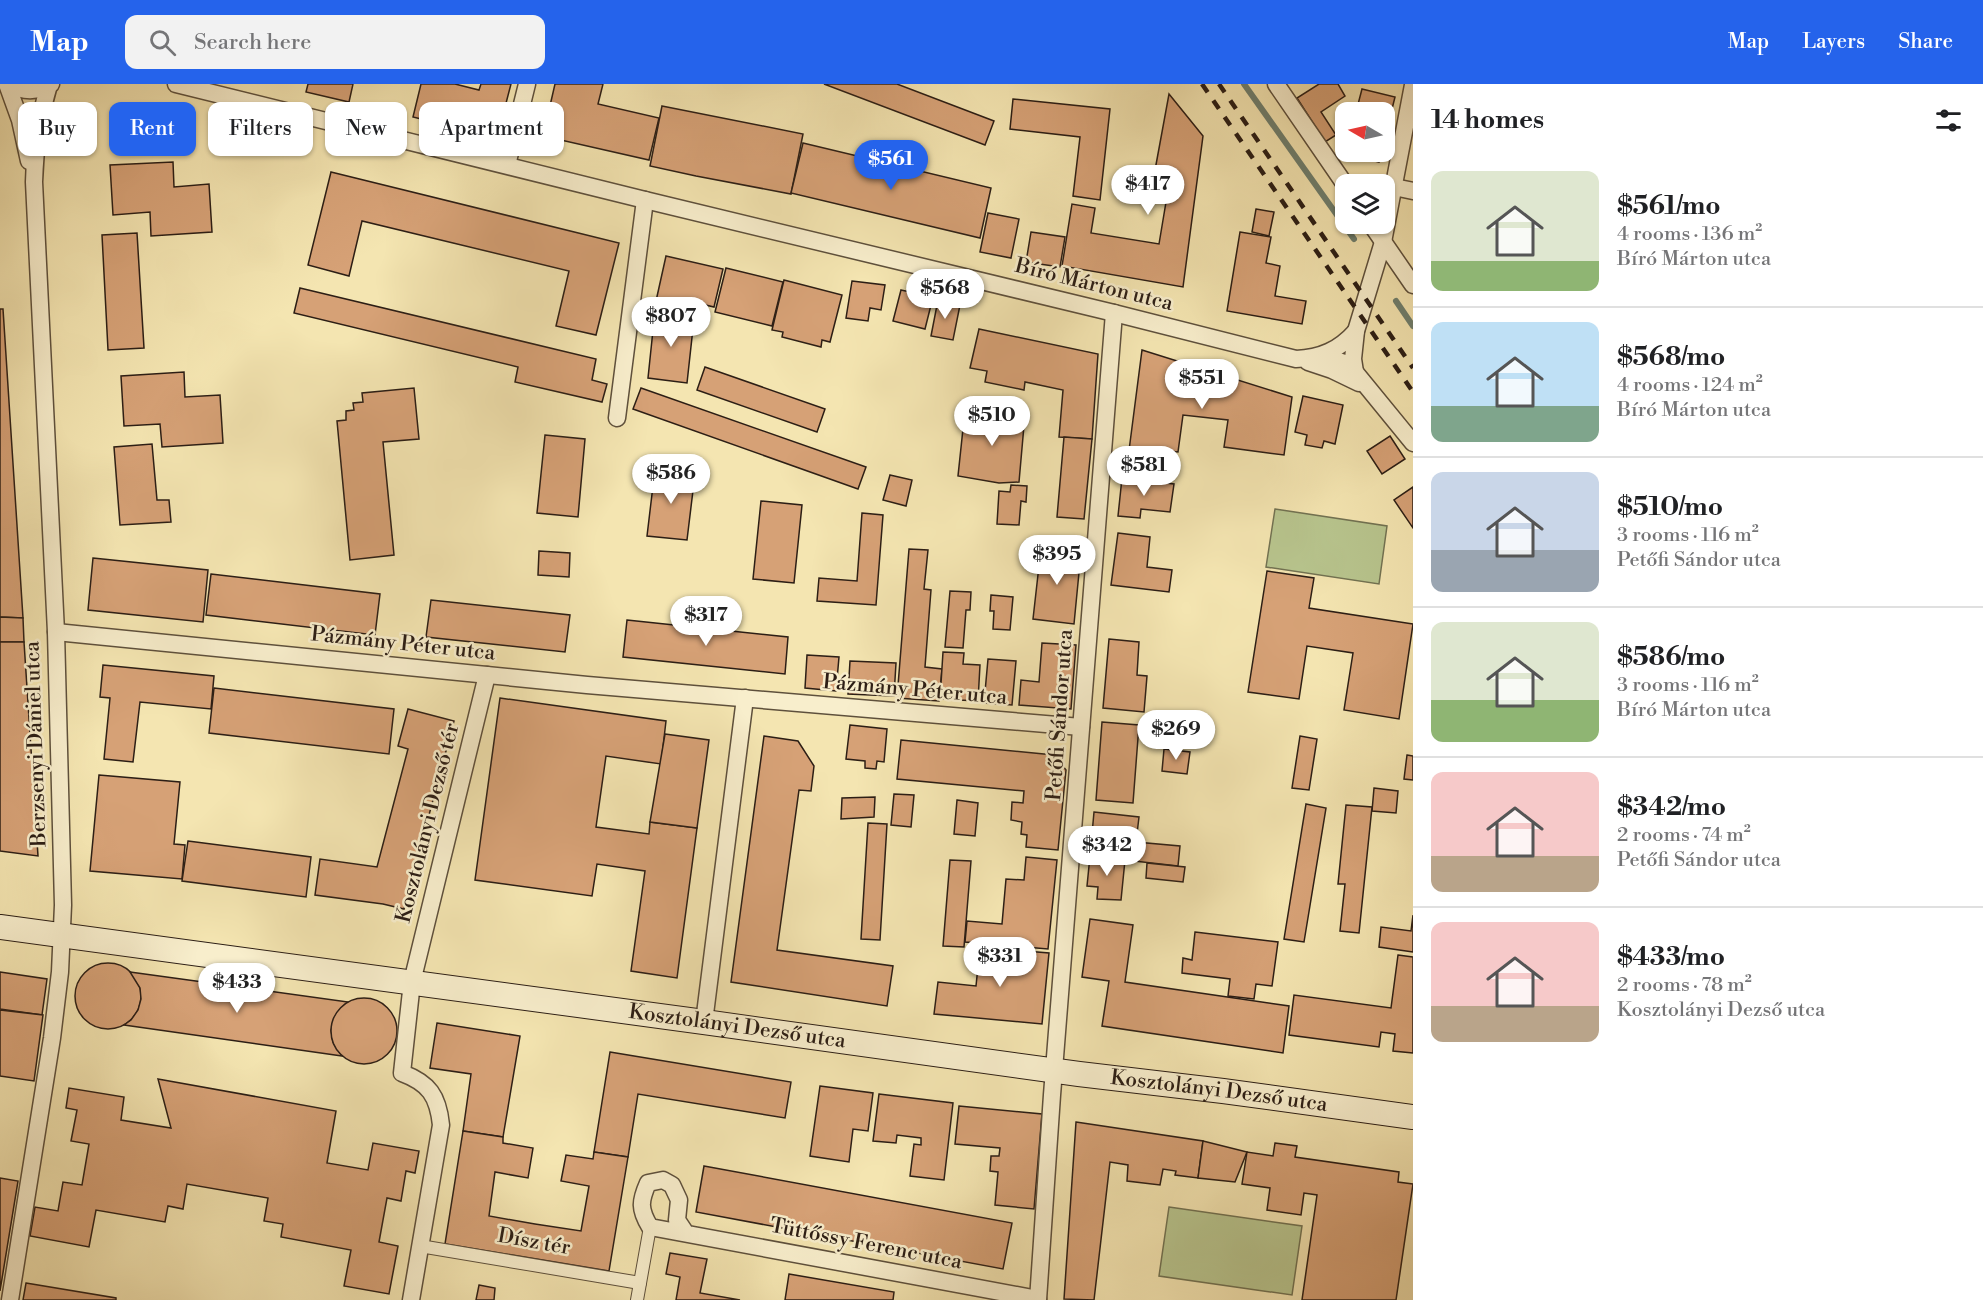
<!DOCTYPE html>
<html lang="en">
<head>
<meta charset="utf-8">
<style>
  :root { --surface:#fff; --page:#f2f2f2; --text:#202124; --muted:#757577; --line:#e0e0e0; --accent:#2563eb }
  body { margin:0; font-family:"Libre Bodoni",serif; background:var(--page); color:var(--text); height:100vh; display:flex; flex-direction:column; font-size:22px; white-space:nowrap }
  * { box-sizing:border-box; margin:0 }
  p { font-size:20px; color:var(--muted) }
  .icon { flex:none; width:33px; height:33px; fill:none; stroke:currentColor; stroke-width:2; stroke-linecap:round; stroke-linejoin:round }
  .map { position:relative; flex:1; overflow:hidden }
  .drawer { display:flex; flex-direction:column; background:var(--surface); width:570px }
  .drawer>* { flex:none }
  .banner { position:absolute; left:18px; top:18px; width:570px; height:54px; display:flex; gap:12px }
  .needle { width:39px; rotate:279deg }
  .controls { position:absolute; left:1335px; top:18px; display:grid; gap:12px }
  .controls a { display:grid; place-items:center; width:60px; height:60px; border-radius:12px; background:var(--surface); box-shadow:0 2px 4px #0004; font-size:30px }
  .price { position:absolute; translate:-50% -51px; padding:0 14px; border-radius:21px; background:#fff; color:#222; font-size:20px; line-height:39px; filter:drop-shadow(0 2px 3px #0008) }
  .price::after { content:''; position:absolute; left:50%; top:36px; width:18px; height:14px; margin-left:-9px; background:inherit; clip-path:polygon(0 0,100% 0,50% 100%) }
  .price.current { background:var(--accent); color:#fff }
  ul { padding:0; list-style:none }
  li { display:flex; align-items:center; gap:18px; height:150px; padding:0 18px }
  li+li { border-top:2px solid var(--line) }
  li span { display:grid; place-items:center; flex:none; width:168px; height:120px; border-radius:12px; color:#555 }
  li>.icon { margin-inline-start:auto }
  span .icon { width:72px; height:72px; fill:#fffc; stroke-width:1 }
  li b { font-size:26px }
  h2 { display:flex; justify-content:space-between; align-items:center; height:72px; padding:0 18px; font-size:26px }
  .tag { padding:0 21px; border-radius:12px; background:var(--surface); box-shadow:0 2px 4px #0004; font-size:21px; line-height:54px }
  .tag.current { background:var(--accent); color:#fff }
  header { display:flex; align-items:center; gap:36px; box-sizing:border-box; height:84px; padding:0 30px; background:var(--accent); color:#fff }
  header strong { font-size:28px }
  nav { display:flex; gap:33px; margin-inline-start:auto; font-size:21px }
  .search { width:420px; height:54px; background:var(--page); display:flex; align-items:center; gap:15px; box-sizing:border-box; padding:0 21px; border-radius:12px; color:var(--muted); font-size:22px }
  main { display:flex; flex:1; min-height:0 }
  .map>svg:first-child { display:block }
</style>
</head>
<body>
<header>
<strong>Map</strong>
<div class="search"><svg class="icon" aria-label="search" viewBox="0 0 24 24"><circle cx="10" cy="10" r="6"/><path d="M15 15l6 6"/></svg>Search here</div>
<nav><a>Map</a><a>Layers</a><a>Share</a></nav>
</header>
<main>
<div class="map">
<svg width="1413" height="1216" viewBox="0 0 1413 1216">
  <rect width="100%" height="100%" fill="#f4e5b1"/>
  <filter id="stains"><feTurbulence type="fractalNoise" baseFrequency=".00333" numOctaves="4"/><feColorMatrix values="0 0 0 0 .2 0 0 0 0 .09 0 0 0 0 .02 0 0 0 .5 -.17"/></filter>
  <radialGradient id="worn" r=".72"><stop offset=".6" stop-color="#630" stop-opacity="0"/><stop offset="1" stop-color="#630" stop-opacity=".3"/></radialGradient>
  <g fill="#b8c58e" stroke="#727252" stroke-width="1.5">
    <polygon points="1275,425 1387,442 1379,500 1266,483"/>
    <polygon points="1169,1123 1302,1142 1292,1211 1159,1192"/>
  </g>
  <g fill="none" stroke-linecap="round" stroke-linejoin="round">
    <g stroke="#6f7f6e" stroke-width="6">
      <polyline points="1244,0 1354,155"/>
      <polyline points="1396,217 1413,242"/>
    </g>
  </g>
  <g fill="#d6a176" stroke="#2c1e15" stroke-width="1.5">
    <polygon points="308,0 353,0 349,18 306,8"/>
    <polygon points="421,0 455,0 479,6 481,0 511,0 497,54 413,33"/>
    <polygon points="555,0 603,0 598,20 659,34 649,76 543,52"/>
    <polygon points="824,0 897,0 994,37 985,61"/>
    <polygon points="1319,0 1338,0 1345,12 1321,28 1336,51 1325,58 1297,14"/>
    <polygon points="1362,5 1395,13 1384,57 1384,28 1356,28"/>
    <polygon points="1169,10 1203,52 1183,203 1062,182 1072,120 1095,124 1091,149 1159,160 1169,100 1153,97"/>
    <polygon points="1013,15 1110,25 1100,116 1073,112 1080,53 1010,45"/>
    <polygon points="662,22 803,50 791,110 696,92 650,82"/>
    <polygon points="803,59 991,104 980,154 791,109"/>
    <polygon points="1350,68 1382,68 1379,78 1350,71"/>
    <polygon points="173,78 174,103 209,100 212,148 151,152 150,128 113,131 110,81"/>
    <polygon points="331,88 619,159 596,251 556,242 569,187 362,137 349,192 308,181"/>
    <polygon points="1256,125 1274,128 1269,152 1252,148"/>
    <polygon points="988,129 1019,135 1011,174 980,168"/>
    <polygon points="1031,148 1065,153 1060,183 1026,178"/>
    <polygon points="1240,148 1271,153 1266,179 1280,182 1275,212 1306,217 1302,240 1227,227"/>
    <polygon points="137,149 144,264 108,266 102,151"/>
    <polygon points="666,172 723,185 714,223 697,219 693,235 654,226"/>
    <polygon points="726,184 783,198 772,242 715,228"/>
    <polygon points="784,196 842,211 830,258 822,256 821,263 782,253 783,248 772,246"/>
    <polygon points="852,197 885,201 881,226 870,224 868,237 846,234"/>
    <polygon points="300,204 596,275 592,296 607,300 602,318 515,298 518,283 294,229"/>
    <polygon points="901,206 933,213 925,245 893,237"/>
    <polygon points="938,216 960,221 953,256 931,252"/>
    <polygon points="0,225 3,225 23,534 0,533"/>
    <polygon points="655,227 694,235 687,299 648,294"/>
    <polygon points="979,245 1098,270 1092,355 1059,353 1063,306 1025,298 1024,306 985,298 987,287 970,284"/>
    <polygon points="1142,266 1292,313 1284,371 1224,363 1228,336 1183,331 1178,368 1160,366 1158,386 1127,382"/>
    <polygon points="705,283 825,325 817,348 697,306"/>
    <polygon points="184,288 185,313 220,311 223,359 162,363 160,340 124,342 121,292"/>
    <polygon points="414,304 419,355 383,358 394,471 350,476 337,337 346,336 346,327 354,326 353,319 363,318 362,309"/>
    <polygon points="641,304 866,383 858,405 633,325"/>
    <polygon points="1303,312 1343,321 1335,360 1324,357 1322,364 1305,361 1307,351 1295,348"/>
    <polygon points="965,326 996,332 1025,330 1019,398 999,399 958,392"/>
    <polygon points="545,351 585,355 578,433 537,429"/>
    <polygon points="1390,352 1405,375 1382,390 1367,367"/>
    <polygon points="1064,353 1092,355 1084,435 1057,433"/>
    <polygon points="152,360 157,416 169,416 171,438 120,441 114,363"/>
    <polygon points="655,385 695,390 687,456 647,452"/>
    <polygon points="890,391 912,396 906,422 883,416"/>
    <polygon points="1122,394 1174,400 1170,428 1141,425 1140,434 1118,432"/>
    <polygon points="1011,401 1027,402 1026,418 1021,417 1019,441 997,440 999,407 1010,408"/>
    <polygon points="1413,403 1413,444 1394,416"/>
    <polygon points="761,417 802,421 794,499 753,495"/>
    <polygon points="862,429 883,431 876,521 817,517 819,494 857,497"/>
    <polygon points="1118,449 1150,453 1147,483 1172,486 1169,508 1111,501"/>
    <polygon points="1041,464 1081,468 1074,540 1033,535"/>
    <polygon points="909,465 928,466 924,505 931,506 925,583 942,585 939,617 897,614"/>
    <polygon points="539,467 570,469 569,493 538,491"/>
    <polygon points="93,474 208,486 203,538 88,526"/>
    <polygon points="1267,487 1314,494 1309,524 1413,540 1399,635 1344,626 1353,569 1307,562 1299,615 1248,608"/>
    <polygon points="211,490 380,510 375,551 206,531"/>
    <polygon points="950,507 971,508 970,526 966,526 963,564 945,563"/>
    <polygon points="991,511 1013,513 1010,546 993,545 994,527 990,527"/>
    <polygon points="431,516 570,531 565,568 426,553"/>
    <polygon points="0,533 23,534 24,558 0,558"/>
    <polygon points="627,536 788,553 785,590 623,573"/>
    <polygon points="1109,555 1139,558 1137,591 1147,592 1144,628 1103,624"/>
    <polygon points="0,558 24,558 38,772 0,767"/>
    <polygon points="1042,559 1076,561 1071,625 1019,621 1021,596 1039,598"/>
    <polygon points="943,568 964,569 963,580 980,581 978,617 940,615"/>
    <polygon points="807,571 839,573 836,607 805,604"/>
    <polygon points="988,575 1016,577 1012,621 984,619"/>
    <polygon points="850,577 896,579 894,612 848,610"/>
    <polygon points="103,581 214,592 211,625 140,618 133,678 104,675 110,614 100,613"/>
    <polygon points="214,604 394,625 389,670 209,649"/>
    <polygon points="500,614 666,637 661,680 606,672 596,743 649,750 650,738 697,744 677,894 631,887 645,787 597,780 592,812 475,796"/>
    <polygon points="408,625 454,637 404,825 383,820 315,811 320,775 377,783 408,665 398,662"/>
    <polygon points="1102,638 1139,641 1133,719 1096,716"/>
    <polygon points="850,641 887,645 884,678 877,677 876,685 865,684 865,677 846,675"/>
    <polygon points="665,650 709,656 697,744 650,738"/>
    <polygon points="764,652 798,657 814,682 811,707 799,706 777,866 893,882 887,922 731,898"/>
    <polygon points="1300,652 1317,655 1309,706 1292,704"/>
    <polygon points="901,656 1054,671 1066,686 1058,766 1026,763 1027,751 1021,750 1022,738 1011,736 1012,718 1023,719 1024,707 897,695"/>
    <polygon points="1164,665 1190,668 1187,690 1162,687"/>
    <polygon points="1407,671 1413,672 1413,696 1404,695"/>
    <polygon points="99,691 180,698 174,760 185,761 182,795 90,787"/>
    <polygon points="1374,704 1398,707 1396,729 1372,727"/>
    <polygon points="894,710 914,711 911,743 891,741"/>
    <polygon points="875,713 874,733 841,735 842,714"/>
    <polygon points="957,716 978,719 975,752 954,750"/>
    <polygon points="1306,720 1326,724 1304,858 1284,855"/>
    <polygon points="1346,721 1372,723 1359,849 1340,847 1345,800 1338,800"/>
    <polygon points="1094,728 1139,733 1136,758 1180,762 1178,782 1090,772"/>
    <polygon points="868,739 887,740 880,856 861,855"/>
    <polygon points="188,757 311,773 306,813 182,797"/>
    <polygon points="1090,772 1125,776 1121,816 1097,815 1098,803 1087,802"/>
    <polygon points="1026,773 1057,776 1048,865 965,858 967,837 1002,840 1006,795 1024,796"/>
    <polygon points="950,776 971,777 964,863 943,862"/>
    <polygon points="1147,779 1185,783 1183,798 1146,794"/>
    <polygon points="1413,831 1413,868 1379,863 1381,843 1411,847"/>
    <polygon points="1090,835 1133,841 1125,898 1289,922 1283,969 1102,942 1109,897 1082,893"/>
    <polygon points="1195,848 1278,858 1272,902 1256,900 1254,915 1228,912 1230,895 1182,889 1183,874 1192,876"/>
    <polygon points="980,863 1049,869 1042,940 934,930 938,898 976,902"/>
    <polygon points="1398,871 1413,873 1413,969 1393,967 1395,950 1381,948 1379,963 1289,951 1294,911 1391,924"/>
    <circle cx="108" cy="912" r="33"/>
    <polygon points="0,888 47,895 42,931 0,925"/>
    <polygon points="130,888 348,918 337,929 331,946 333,958 342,972 124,941 131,936 138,926 141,915 140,904"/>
    <circle cx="364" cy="947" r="33"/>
    <polygon points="0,926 43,931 34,997 0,992"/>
    <polygon points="437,939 520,952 503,1053 463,1047 471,990 430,984"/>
    <polygon points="610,968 791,998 785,1034 638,1010 628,1073 594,1068"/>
    <polygon points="158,995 336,1027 327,1079 368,1086 373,1059 419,1067 415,1089 406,1087 401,1117 387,1114 379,1158 398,1162 389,1210 344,1202 351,1166 281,1153 283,1140 264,1137 268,1114 187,1100 183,1125 168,1122 165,1138 96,1126 89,1163 30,1152 35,1123 58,1127 63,1098 82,1101 89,1060 71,1057 77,1026 66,1024 69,1004 124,1013 121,1036 171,1044"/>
    <polygon points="820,1002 873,1009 868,1047 853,1045 849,1078 810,1072"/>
    <polygon points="879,1010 953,1019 944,1096 910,1092 914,1060 921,1061 921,1054 897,1051 896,1059 873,1057"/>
    <polygon points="959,1022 1042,1030 1034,1125 995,1121 998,1088 990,1087 991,1072 999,1072 1000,1064 955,1060"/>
    <polygon points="1076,1038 1203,1057 1198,1094 1175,1091 1176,1087 1163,1085 1160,1101 1127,1097 1128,1081 1110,1078 1094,1216 1064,1215"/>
    <polygon points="463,1047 503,1053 503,1059 533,1064 528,1094 495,1088 489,1132 535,1140 581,1147 589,1102 561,1097 566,1071 593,1075 594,1068 628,1073 609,1187 445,1160"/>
    <polygon points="1203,1057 1247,1068 1235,1098 1198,1094"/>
    <polygon points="1275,1059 1297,1062 1295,1073 1399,1088 1398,1098 1413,1100 1396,1216 1302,1216 1317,1111 1304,1109 1301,1131 1267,1126 1270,1104 1242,1100 1247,1068 1273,1072"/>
    <polygon points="704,1082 1012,1139 1003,1185 696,1128"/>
    <polygon points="0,1094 18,1097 0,1207"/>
    <polygon points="670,1169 707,1175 700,1209 740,1216 676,1216 680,1193 666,1190"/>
    <polygon points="789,1190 894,1208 893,1216 785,1216"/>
    <polygon points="26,1199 116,1214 116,1216 23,1216"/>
    <polygon points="479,1201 495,1204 494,1216 476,1216"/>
  </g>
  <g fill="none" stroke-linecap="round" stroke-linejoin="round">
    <defs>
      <g id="pedestrian">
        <polyline points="420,1162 640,1199"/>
        <polyline points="637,1216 650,1143"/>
      </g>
      <g id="minor">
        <polyline points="7,0 20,36 29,77"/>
        <path d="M8,0c15,8 28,9 43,0"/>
        <path d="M176,0l469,116 469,113 182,46c25,-1 43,-9 60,-28"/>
        <polyline points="1276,0 1346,102"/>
        <polyline points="507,81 527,0"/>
        <polyline points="1394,103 1413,107"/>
        <polyline points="1371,140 1413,201"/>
        <polyline points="1323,272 1345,279 1355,288 1413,359"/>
        <polyline points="1308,278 1332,286 1359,299"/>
        <polyline points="1355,288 1353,275 1356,247 1383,158 1413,1"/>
        <polyline points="617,334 645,116"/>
        <polyline points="56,548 587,601 1081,643"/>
        <polyline points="704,938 745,614"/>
        <path d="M685,1148l-8,-12 2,-20 -7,-15 -9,-5 -15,3c-8,18 -9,26 2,44l388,72"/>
        <path d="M10,1216l42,-262 8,-66 3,-67 -7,-273 -22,-450c1,-33 5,-64 15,-97"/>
        <path d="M411,1216l30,-175c-3,-29 -12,-42 -39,-52l10,-91 75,-307"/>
        <polyline points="1038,1216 1052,1011 1114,229"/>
      </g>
      <g id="secondary">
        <path id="s1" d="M0,843l704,95 375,52 144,17 190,26"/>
      </g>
    </defs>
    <use href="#pedestrian" stroke="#5e503c" stroke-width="14"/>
    <use href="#minor" stroke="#5e503c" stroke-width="19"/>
    <use href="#secondary" stroke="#2c1e15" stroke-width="26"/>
    <use href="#pedestrian" stroke="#f8eecc" stroke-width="12"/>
    <use href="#minor" stroke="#f8eecc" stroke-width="16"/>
    <use href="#secondary" stroke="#f8eecc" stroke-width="24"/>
    <g stroke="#2c1e15" stroke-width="4.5" stroke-dasharray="10 10" stroke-linecap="butt">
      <polyline points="1202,0 1413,308"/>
      <polyline points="1219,0 1413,284"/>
    </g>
  </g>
  <g text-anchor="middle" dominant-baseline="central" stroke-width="5" stroke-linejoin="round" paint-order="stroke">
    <g font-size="21" fill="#2c1e15" stroke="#f8eecc">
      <text transform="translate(1094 201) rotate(14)">Bíró Márton utca</text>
      <text transform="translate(403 560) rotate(6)">Pázmány Péter utca</text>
      <text transform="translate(915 606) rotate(5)">Pázmány Péter utca</text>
      <text transform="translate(1060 631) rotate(-86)">Petőfi Sándor utca</text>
      <text transform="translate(36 660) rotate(-92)">Berzsenyi Dániel utca</text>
      <text transform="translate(428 739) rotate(-76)">Kosztolányi Dezső tér</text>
      <text stroke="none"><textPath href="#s1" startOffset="744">Kosztolányi Dezső utca</textPath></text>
      <text stroke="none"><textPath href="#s1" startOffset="1230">Kosztolányi Dezső utca</textPath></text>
      <text transform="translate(534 1158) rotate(10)">Dísz tér</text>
      <text transform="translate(866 1160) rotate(11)">Tüttőssy Ferenc utca</text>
    </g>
  </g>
  <rect width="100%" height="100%" filter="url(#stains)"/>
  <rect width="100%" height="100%" fill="url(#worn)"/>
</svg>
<div class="controls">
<a><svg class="needle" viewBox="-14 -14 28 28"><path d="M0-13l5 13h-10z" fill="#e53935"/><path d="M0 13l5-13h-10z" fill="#757577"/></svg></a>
<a><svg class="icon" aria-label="layers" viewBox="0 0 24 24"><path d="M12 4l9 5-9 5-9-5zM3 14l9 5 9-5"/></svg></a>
</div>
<b class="price current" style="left:891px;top:107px">$561</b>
<b class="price" style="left:1148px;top:132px">$417</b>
<b class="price" style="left:945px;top:236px">$568</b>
<b class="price" style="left:671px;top:264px">$807</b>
<b class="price" style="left:1202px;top:326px">$551</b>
<b class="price" style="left:992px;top:363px">$510</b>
<b class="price" style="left:1144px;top:413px">$581</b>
<b class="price" style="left:671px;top:421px">$586</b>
<b class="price" style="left:1057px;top:502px">$395</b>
<b class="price" style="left:706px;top:563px">$317</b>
<b class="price" style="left:1176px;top:677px">$269</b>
<b class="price" style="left:1107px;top:793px">$342</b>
<b class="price" style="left:1000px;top:904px">$331</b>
<b class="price" style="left:237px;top:930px">$433</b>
<div class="banner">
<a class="tag">Buy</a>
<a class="tag current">Rent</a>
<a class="tag">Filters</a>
<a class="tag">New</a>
<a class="tag">Apartment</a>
</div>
</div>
<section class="drawer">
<h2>14 homes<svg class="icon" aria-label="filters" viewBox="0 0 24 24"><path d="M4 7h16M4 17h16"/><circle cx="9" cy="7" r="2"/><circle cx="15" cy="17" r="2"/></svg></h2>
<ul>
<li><span style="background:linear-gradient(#dfe7d0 75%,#8fb573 0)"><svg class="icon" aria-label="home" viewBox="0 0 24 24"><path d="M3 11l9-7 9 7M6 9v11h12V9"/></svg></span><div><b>$561/mo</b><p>4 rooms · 136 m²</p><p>Bíró Márton utca</p></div></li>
<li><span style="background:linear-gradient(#bfe0f5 70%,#7fa58c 0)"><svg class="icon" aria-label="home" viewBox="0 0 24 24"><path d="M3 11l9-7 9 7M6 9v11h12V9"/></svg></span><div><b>$568/mo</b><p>4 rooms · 124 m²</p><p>Bíró Márton utca</p></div></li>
<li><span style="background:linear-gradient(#c9d6e8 65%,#9aa5b1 0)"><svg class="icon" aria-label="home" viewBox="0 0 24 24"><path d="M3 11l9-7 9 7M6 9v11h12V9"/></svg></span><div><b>$510/mo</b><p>3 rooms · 116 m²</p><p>Petőfi Sándor utca</p></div></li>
<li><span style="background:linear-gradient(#dfe7d0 65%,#8fb573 0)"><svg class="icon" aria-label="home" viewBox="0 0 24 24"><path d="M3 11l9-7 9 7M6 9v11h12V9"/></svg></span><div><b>$586/mo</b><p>3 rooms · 116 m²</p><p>Bíró Márton utca</p></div></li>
<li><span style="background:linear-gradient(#f6c9c9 70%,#b9a48a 0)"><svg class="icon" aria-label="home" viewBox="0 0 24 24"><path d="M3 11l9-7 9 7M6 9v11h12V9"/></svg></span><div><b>$342/mo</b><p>2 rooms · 74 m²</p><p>Petőfi Sándor utca</p></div></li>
<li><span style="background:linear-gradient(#f6c9c9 70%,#b9a48a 0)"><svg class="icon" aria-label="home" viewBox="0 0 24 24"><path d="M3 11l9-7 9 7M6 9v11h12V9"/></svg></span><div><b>$433/mo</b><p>2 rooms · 78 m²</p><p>Kosztolányi Dezső utca</p></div></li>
</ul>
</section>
</main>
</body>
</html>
